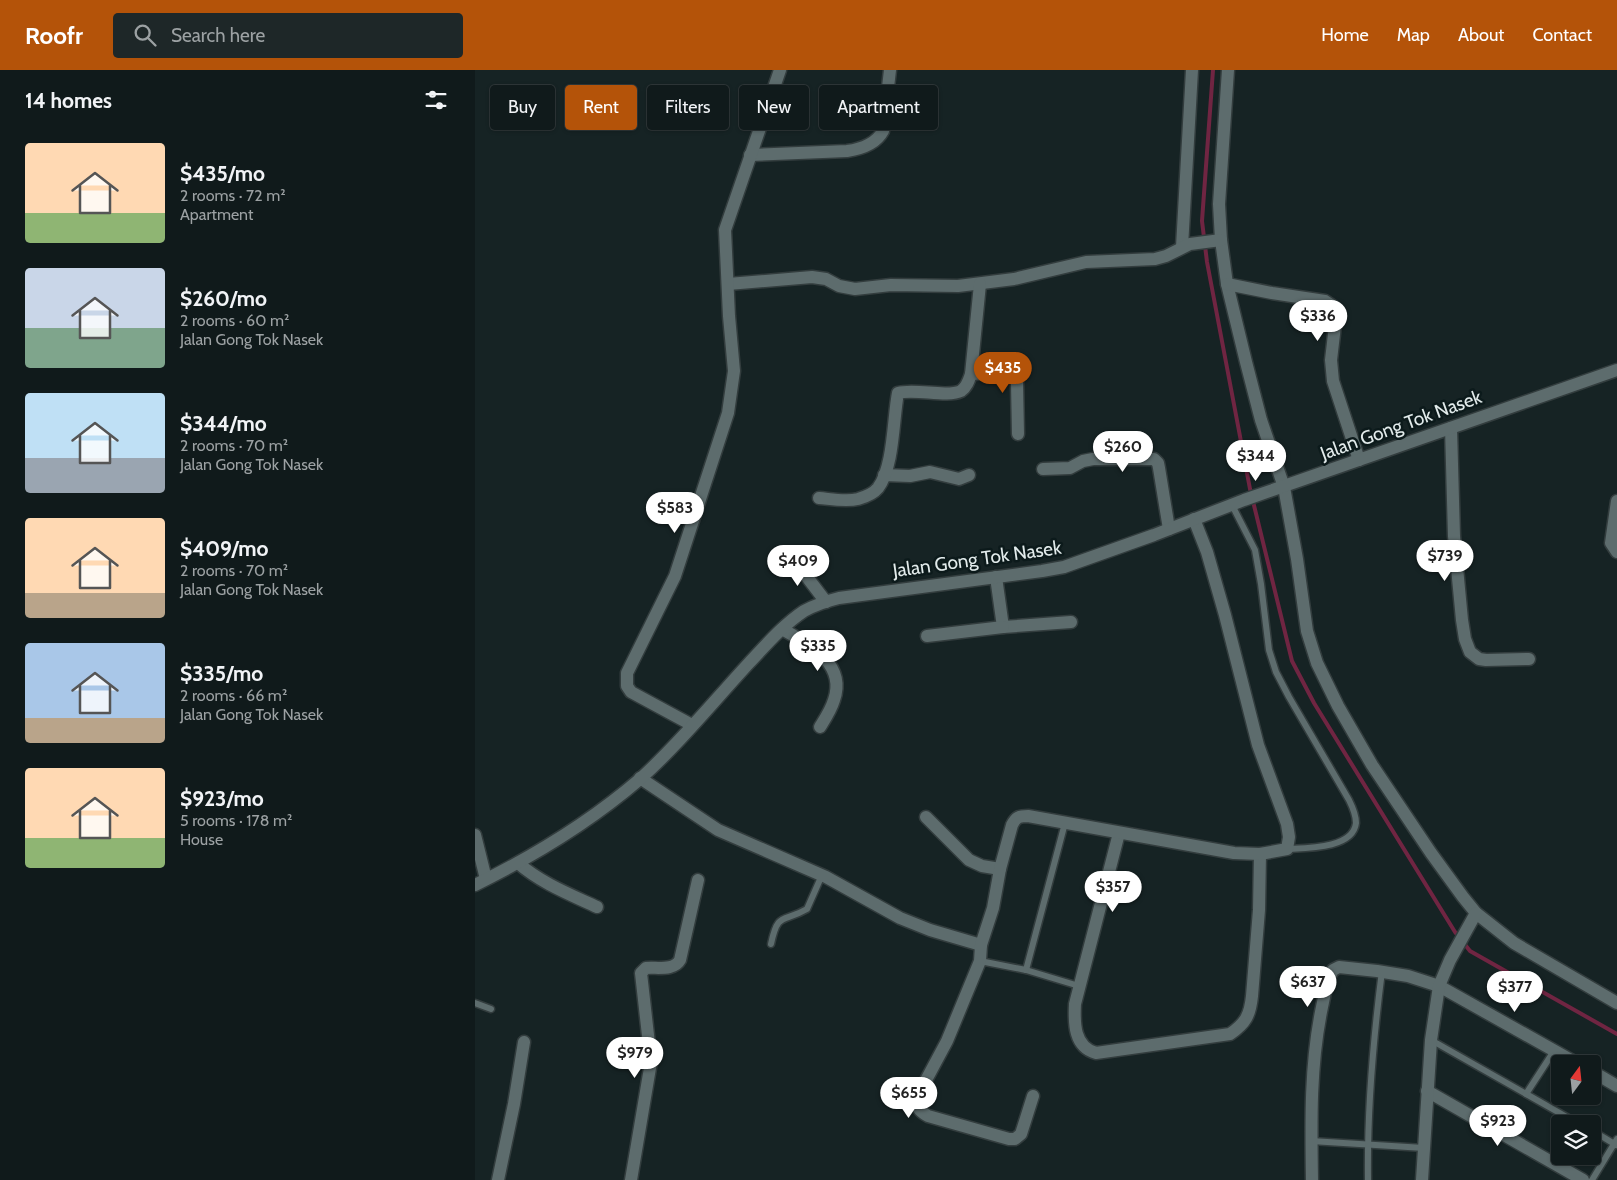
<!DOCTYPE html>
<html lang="en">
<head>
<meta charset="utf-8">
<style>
  :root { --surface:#101a1b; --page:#1e2728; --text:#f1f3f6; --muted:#9ca1a3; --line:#30383a; --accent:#b45309 }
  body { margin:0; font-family:Cabin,sans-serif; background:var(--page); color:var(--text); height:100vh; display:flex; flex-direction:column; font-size:19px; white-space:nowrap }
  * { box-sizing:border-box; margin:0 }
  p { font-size:16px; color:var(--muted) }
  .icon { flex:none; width:28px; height:28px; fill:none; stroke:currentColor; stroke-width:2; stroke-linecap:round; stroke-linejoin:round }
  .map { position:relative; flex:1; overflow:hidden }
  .details { display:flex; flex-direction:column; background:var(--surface); width:475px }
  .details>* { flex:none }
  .hud { position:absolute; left:15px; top:15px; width:475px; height:45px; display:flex; gap:10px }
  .needle { width:32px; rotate:15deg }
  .tools { position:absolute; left:1076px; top:985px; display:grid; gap:10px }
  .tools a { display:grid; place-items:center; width:50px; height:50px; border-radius:5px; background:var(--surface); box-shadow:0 1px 4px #0004,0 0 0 1px var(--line); font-size:25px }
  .price { position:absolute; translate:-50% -42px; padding:0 11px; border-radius:18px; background:#fff; color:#222; font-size:16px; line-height:32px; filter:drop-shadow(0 1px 2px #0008) }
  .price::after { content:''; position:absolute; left:50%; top:30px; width:15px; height:11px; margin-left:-8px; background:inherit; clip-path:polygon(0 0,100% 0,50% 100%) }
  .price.selected { background:var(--accent); color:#fff }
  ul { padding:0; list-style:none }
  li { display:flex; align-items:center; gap:15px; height:125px; padding:0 25px }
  li span { display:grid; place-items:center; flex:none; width:140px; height:100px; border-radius:5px; color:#555 }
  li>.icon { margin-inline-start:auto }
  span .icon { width:60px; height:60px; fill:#fffc; stroke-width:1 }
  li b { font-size:21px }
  h2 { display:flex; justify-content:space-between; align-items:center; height:60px; padding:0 25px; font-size:21px }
  .chip { padding:0 18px; border-radius:5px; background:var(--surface); box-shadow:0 1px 4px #0004,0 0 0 1px var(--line); font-size:18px; line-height:45px }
  .chip.selected { background:var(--accent); color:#fff }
  header { display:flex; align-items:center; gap:30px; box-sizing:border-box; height:70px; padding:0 25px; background:var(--accent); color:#fff }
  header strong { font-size:24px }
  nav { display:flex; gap:28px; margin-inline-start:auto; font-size:18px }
  .search { width:350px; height:45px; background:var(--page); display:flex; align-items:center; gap:12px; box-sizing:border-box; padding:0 18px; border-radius:5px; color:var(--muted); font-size:19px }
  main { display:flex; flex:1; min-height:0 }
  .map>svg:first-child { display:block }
</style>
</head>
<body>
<header>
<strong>Roofr</strong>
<div class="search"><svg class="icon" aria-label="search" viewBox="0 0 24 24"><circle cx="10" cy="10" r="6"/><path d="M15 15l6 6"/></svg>Search here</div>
<nav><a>Home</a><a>Map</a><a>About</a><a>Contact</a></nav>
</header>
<main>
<section class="details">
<h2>14 homes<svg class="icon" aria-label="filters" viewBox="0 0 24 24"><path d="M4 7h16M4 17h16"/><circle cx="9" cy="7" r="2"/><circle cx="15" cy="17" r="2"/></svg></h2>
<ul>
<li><span style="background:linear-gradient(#ffd9b3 70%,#8fb573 0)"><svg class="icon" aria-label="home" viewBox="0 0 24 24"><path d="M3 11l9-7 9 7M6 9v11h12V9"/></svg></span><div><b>$435/mo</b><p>2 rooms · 72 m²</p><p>Apartment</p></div></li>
<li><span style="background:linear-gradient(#c9d6e8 60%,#7fa58c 0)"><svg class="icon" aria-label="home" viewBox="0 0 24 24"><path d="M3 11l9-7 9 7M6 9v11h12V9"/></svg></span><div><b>$260/mo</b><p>2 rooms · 60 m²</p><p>Jalan Gong Tok Nasek</p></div></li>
<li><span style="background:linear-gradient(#bfe0f5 65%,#9aa5b1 0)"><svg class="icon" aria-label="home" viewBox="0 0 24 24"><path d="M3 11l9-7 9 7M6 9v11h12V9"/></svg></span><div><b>$344/mo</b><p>2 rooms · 70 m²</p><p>Jalan Gong Tok Nasek</p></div></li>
<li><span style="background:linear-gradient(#ffd9b3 75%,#b9a48a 0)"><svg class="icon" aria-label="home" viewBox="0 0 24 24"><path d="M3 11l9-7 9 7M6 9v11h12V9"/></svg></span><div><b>$409/mo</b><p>2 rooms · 70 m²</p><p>Jalan Gong Tok Nasek</p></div></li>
<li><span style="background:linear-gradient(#a9c7e8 75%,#b9a48a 0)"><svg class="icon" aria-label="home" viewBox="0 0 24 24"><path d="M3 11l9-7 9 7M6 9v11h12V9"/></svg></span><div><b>$335/mo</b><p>2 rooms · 66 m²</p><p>Jalan Gong Tok Nasek</p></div></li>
<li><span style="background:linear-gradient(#ffd9b3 70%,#8fb573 0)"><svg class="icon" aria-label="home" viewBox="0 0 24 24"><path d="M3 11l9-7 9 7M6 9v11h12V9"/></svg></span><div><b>$923/mo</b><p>5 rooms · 178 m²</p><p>House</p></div></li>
</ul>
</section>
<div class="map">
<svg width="1142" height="1110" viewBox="0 0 1142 1110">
  <rect width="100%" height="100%" fill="#162324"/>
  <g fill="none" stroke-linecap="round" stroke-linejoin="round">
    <polyline stroke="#702542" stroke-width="4" points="738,0 727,151 732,192 775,419 817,591 839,633 980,862 995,881 1142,964"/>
    <defs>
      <g id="lane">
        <path d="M757,435l23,45 6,34 8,66 7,22 13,25 60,103c3,6 7,15 7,23 -3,26 -50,25 -69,26"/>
        <path d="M296,874c7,-33 12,-21 36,-35l15,-34"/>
        <polyline points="505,891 551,900 604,916"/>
        <polyline points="551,900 590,753"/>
        <polyline points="0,933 16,939"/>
        <polyline points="956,970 1104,1054"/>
        <polyline points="1051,1024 1079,981"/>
        <polyline points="1118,1061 1141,1075"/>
        <polyline points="836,1071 949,1078"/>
        <path d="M893,1110c-1,-70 5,-139 14,-209"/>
        <polyline points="1117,1110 1142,1069"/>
      </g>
      <g id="street">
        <polyline points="753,0 744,134 746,170 752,214 771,292 786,350 809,417 822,489 832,561 842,593 863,636 897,695 956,783 988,827 1001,843 1039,873 1142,933"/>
        <path d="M275,85l97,-4c14,-2 29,-7 36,-20l7,-61"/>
        <polyline points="707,177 717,0"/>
        <polyline points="253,214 337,207 351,209 364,216 380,219 416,215 483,216 539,209 611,192 680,189 691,186 715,174 746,170"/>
        <polyline points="752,214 797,223 850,231 859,237 861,242 861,247 856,290 858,311 884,390"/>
        <polyline points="496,304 533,302 539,304 542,313 543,364"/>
        <polyline points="976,358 979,466 987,550 990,569 995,582 1004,589 1011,590 1054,589"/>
        <polyline points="568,399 595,398 608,391 618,389 679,389 683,393 684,398 694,459"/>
        <polyline points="409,405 435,406 455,402 484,409 494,405"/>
        <path d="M344,428c12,1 27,4 39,1 7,-2 16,-6 20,-11 16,-21 15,-70 20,-95 17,-5 49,5 63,-2 6,-4 8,-11 10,-17l9,-90"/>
        <polyline points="1142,431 1136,473 1142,482"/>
        <polyline points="316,486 351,532"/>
        <polyline points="521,507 528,557 596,552"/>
        <path d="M307,559c26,15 65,34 52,71 -3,10 -9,19 -14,27"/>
        <polyline points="452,566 528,557"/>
        <polyline points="217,655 156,622 152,616 152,603 200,506 253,343 259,301 254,246 250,160 305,0"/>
        <polyline points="165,708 243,760 351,807 425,848 455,860 506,875"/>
        <polyline points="451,747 494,790 507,796 525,799"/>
        <path d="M644,763l-44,171c-1,19 -1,43 21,49l134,-19c16,-11 20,-19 22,-38l7,-86 1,-56"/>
        <polyline points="0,765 11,809"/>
        <path d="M43,793c23,20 51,31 79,44"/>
        <polyline points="1118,1002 1142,1016"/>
        <polyline points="952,1021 1108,1110"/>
        <path d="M558,1026l-12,38 -6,5h-6l-81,-23c-9,-5 -13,-10 -11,-19l30,-56 33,-80 1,-16 12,-37 7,-39 12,-44c4,-8 7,-9 16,-9l206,37 26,1 27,-5 2,-12 -2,-13 -29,-79 -33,-130 -18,-63 -13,-33"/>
        <polyline points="23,1110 39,1034 49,972"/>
        <path d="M156,1110l20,-118 -10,-89 5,-5c11,-1 28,3 34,-8l18,-80"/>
        <path d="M837,1110c-1,-58 -2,-116 10,-173 3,-13 4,-26 11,-37l6,-3 38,4 31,5 31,10 139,78"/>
        <polyline points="947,1110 956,970 964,916 975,890 1001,843"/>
      </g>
      <path id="secondary" d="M0,815c59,-29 115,-63 165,-106 38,-34 74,-78 109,-116 17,-18 34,-38 55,-52 11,-6 23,-10 35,-13l203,-27 22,-4 90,-32 90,-35 373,-130"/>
    </defs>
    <use href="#lane" stroke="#333d3e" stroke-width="9"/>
    <use href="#street" stroke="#333d3e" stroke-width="15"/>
    <use href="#secondary" stroke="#333d3e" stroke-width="15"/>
    <use href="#lane" stroke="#5d6c6d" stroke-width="6"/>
    <use href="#street" stroke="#5d6c6d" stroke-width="12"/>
    <use href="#secondary" stroke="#5d6c6d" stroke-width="12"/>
  </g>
  <g text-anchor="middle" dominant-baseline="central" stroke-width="5" stroke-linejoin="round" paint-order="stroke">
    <g font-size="19" fill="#e2ebeb" stroke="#0c1a1b">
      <text transform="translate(926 355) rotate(-20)">Jalan Gong Tok Nasek</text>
      <text transform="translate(502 489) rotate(-8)">Jalan Gong Tok Nasek</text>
    </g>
  </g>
</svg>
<div class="tools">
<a><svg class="needle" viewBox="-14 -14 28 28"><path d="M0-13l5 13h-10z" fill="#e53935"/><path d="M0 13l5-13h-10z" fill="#9ca1a3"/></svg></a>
<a><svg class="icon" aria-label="layers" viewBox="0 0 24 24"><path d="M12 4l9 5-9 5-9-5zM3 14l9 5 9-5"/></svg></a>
</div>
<b class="price" style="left:843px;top:272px">$336</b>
<b class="price selected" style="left:528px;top:324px">$435</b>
<b class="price" style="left:648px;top:403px">$260</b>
<b class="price" style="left:781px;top:412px">$344</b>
<b class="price" style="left:200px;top:464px">$583</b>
<b class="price" style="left:970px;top:512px">$739</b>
<b class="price" style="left:323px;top:517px">$409</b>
<b class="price" style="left:343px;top:602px">$335</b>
<b class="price" style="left:638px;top:843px">$357</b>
<b class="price" style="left:833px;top:938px">$637</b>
<b class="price" style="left:1040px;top:943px">$377</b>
<b class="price" style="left:160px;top:1009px">$979</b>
<b class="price" style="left:434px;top:1049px">$655</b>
<b class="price" style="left:1023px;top:1077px">$923</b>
<div class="hud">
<a class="chip">Buy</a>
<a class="chip selected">Rent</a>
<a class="chip">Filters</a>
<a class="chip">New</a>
<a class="chip">Apartment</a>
</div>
</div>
</main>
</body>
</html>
